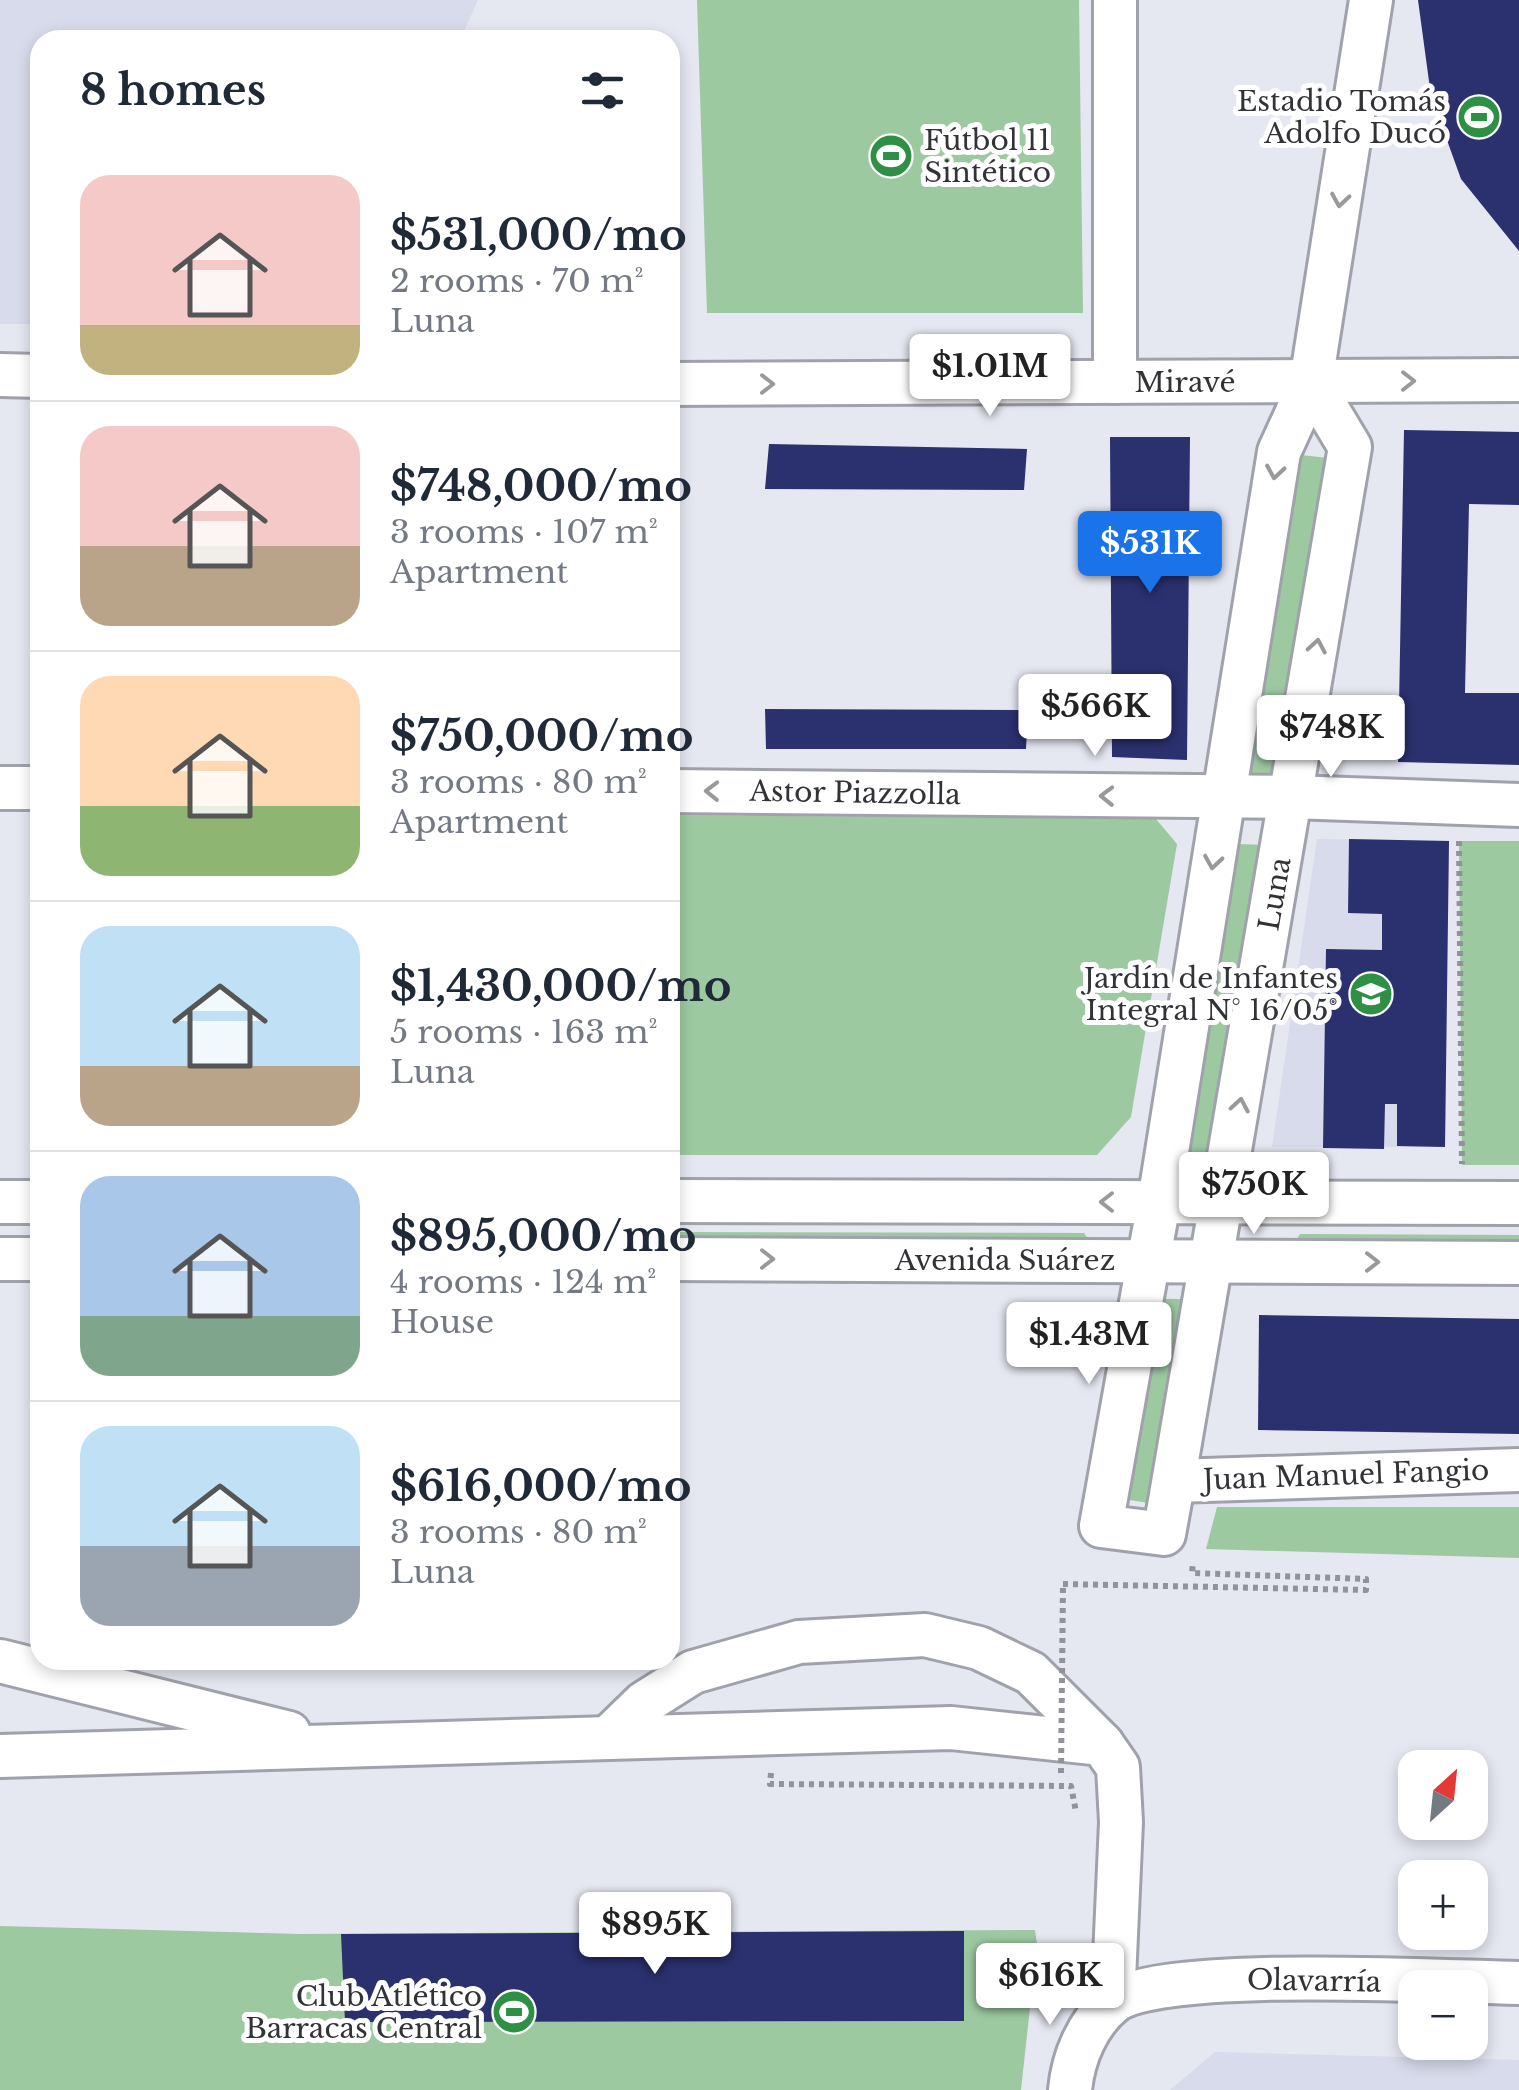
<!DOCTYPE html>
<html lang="en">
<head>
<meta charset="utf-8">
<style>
  :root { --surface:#fff; --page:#f6f6f7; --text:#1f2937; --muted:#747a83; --line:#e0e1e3; --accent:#1a73e8 }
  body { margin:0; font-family:"Libre Baskerville",serif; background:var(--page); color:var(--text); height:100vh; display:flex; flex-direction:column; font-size:38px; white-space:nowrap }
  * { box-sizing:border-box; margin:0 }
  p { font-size:32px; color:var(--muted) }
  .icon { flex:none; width:55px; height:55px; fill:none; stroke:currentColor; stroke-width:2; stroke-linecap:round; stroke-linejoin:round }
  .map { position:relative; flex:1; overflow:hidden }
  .side { position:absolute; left:30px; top:30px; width:650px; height:1640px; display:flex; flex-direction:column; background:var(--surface); border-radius:30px; box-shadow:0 5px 15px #0003 }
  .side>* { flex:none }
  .needle { width:65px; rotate:27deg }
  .tools { position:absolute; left:1398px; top:1750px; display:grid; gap:20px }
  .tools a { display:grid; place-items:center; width:90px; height:90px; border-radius:20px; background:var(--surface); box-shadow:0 5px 15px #0003; font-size:50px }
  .price { position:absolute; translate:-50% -85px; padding:0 22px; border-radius:10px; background:#fff; color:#222; font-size:32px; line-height:65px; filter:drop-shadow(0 2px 5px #0008) }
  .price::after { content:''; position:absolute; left:50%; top:60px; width:30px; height:22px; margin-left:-15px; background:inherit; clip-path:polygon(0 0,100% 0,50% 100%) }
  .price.on { background:var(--accent); color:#fff }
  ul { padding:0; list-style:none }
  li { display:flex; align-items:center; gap:30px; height:250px; padding:0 50px }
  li+li { border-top:2px solid var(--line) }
  li span { display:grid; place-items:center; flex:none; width:280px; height:200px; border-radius:30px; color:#555 }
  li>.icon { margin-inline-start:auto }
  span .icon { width:120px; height:120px; fill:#fffc; stroke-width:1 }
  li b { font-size:42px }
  h2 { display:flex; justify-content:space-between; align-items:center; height:120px; padding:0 50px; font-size:42px }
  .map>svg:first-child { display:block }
</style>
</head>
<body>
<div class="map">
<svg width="1519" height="2090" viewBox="0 0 1519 2090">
  <rect width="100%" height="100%" fill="#e5e7f1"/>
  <g fill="#d7dbeb">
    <polygon points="0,0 478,0 460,40 40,40 40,324 0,324"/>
    <polygon points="1317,839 1449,841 1445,1147 1272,1147"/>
    <polygon points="1215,2052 1519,2060 1519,2090 1170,2090"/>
  </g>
  <g fill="#9dc9a1">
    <polygon points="697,0 1079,0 1083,313 707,313"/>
    <polygon points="1300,455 1329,458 1272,791 1244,791"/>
    <polygon points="670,815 1156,819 1177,844 1131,1117 1097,1155 670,1155"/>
    <polygon points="1459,841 1519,841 1519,1165 1462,1165"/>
    <polygon points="1237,844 1270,845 1219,1159 1185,1159"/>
    <polygon points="670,1232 1084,1233 1090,1242 670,1245"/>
    <polygon points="1300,1234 1519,1235 1519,1248 1294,1243"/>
    <polygon points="1159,1299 1193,1299 1155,1504 1123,1499"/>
    <polygon points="1217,1507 1519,1507 1519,1558 1206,1549"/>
    <polygon points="0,1926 300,1934 1035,1930 1037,1944 1021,2090 0,2090"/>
  </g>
  <g fill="#2b306f">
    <polygon points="1418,0 1519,0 1519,251 1461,179 1431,96"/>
    <polygon points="359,34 359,40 106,40 106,37"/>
    <polygon points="1404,430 1519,432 1519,505 1469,504 1465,693 1519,693 1519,765 1398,762"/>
    <polygon points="1110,437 1190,437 1187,760 1112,757"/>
    <polygon points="769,444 1027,449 1024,490 765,489"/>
    <polygon points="765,709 1028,710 1026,749 766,749"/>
    <polygon points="1349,839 1449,841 1445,1147 1397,1146 1397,1104 1385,1104 1384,1149 1323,1148 1326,949 1382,950 1382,914 1348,913"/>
    <polygon points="1259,1315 1519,1319 1519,1434 1258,1430"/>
    <polygon points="964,1931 964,2021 345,2022 341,1934"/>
  </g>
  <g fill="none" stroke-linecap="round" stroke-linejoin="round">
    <defs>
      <g id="minor">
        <polyline points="1115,0 1115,382"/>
        <polyline points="0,375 40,376"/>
        <polyline points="1311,382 1350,447 1170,1501 1164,1534 1101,1526 1159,1202 1279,452 1311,382 1371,0"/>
        <polyline points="670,384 1519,380"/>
        <polyline points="0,788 40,788"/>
        <polyline points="670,791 1291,797 1519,805"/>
        <polyline points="670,1201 1519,1203"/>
        <polyline points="0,1202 40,1202"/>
        <polyline points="0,1259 40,1259"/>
        <polyline points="670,1259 1519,1263"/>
        <polyline points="1174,1481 1519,1470"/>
        <polyline points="0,1661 289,1733"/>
        <polyline points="608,1738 644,1703 693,1672 799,1642 925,1635 979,1648 1031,1673 1102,1744"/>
        <polyline points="0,1756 951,1728 1102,1744 1118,1767 1121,1822 1113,2002"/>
        <path d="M1070,2090c3,-32 17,-66 42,-87 45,-38 335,-21 407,-20"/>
      </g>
    </defs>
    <use href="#minor" stroke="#a0a2ab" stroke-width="48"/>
    <g stroke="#92939a" stroke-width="6" stroke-dasharray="5 5" stroke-linecap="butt">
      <polyline points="1459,841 1462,1164"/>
      <polyline points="1063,1584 1366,1590 1366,1579 1192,1573 1193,1562"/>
      <polyline points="771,1773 770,1784 1071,1786 1076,1812"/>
    </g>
    <use href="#minor" stroke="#fff" stroke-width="42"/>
    <polyline stroke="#92939a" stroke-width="6" stroke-dasharray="5 5" stroke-linecap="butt" points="1061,1773 1063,1584"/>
  </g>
  <defs><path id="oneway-chevron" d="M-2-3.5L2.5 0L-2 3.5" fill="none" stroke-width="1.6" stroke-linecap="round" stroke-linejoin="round" transform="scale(2.5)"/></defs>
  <g stroke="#98999b">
    <use href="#oneway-chevron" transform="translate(1340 200) rotate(99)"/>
    <use href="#oneway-chevron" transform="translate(1408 381)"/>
    <use href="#oneway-chevron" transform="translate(767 384)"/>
    <use href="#oneway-chevron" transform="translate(1275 472) rotate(99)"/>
    <use href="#oneway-chevron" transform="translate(1317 646) rotate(-80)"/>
    <use href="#oneway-chevron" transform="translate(712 791) rotate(-179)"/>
    <use href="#oneway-chevron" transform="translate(1107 796) rotate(-179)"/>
    <use href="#oneway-chevron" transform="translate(1213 862) rotate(99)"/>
    <use href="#oneway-chevron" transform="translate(1240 1105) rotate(-80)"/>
    <use href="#oneway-chevron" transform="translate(1107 1202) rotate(-180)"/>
    <use href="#oneway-chevron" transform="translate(767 1259)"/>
    <use href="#oneway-chevron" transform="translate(1372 1262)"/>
  </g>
  <defs>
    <symbol id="stadium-disc" viewBox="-11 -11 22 22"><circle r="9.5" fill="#2e9044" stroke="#fff"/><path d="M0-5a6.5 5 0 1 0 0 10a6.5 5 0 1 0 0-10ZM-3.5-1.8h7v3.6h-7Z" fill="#fff"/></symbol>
    <symbol id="school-disc" viewBox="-11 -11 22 22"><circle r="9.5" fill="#2e9044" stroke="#fff"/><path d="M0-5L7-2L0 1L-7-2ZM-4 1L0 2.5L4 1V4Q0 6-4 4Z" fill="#fff"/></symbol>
  </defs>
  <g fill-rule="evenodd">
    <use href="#stadium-disc" x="1454" y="92" width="50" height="50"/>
    <use href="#stadium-disc" x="866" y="131" width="50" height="50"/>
    <use href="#school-disc" x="1346" y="969" width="50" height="50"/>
    <use href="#stadium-disc" x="489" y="1987" width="50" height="50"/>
  </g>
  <g text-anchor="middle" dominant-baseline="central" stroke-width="10" stroke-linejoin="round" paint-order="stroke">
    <g font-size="28" fill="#323337" stroke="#fff" text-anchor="end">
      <text x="1446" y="101">Estadio Tomás<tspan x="1446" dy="32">Adolfo Ducó</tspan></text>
      <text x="924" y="140" text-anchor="start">Fútbol 11<tspan x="924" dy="32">Sintético</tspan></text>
      <text x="1338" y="978">Jardín de Infantes<tspan x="1338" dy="32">Integral N° 16/05°</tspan></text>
      <text x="482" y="1996">Club Atlético<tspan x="482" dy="32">Barracas Central</tspan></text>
    </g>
    <g font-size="28" fill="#323337" stroke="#fff">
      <text x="1185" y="382">Miravé</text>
      <text transform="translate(855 793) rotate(1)">Astor Piazzolla</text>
      <text transform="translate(1275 894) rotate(-80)">Luna</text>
      <text x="1005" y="1260">Avenida Suárez</text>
      <text transform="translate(1346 1475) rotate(-2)">Juan Manuel Fangio</text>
      <text transform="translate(1314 1981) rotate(1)">Olavarría</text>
    </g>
  </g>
</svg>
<div class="tools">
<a><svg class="needle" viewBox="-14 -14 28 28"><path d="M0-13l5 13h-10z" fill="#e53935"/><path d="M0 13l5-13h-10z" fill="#747a83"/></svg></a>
<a>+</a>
<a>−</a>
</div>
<b class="price" style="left:990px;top:419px">$1.01M</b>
<b class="price on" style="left:1150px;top:596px">$531K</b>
<b class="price" style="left:1095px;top:759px">$566K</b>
<b class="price" style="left:1331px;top:780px">$748K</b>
<b class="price" style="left:1254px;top:1237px">$750K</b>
<b class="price" style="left:1089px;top:1387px">$1.43M</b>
<b class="price" style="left:655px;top:1977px">$895K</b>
<b class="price" style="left:1050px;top:2028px">$616K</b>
<section class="side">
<h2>8 homes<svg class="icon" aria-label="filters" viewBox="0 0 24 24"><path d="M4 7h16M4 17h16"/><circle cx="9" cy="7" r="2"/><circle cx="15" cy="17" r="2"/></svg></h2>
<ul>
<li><span style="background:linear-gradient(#f6c9c9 75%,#c2b280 0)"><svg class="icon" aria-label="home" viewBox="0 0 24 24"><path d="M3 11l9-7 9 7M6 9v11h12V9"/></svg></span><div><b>$531,000/mo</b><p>2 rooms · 70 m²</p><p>Luna</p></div></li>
<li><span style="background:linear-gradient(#f6c9c9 60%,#b9a48a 0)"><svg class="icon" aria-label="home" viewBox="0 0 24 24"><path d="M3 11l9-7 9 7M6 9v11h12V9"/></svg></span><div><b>$748,000/mo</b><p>3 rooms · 107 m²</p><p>Apartment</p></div></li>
<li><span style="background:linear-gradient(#ffd9b3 65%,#8fb573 0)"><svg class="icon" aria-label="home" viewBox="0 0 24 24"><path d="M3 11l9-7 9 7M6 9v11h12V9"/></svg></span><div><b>$750,000/mo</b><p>3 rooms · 80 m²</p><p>Apartment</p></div></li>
<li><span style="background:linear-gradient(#bfe0f5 70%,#b9a48a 0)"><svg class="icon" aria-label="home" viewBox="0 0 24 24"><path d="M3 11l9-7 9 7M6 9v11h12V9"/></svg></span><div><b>$1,430,000/mo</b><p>5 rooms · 163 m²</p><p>Luna</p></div></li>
<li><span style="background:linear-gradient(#a9c7e8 70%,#7fa58c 0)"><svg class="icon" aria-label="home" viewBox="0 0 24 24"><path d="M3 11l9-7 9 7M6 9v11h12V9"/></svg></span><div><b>$895,000/mo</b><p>4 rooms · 124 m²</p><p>House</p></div></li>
<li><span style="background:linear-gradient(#bfe0f5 60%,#9aa5b1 0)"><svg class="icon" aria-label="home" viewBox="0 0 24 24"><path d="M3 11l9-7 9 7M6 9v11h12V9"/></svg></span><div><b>$616,000/mo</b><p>3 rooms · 80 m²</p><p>Luna</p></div></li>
</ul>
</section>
</div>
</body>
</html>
